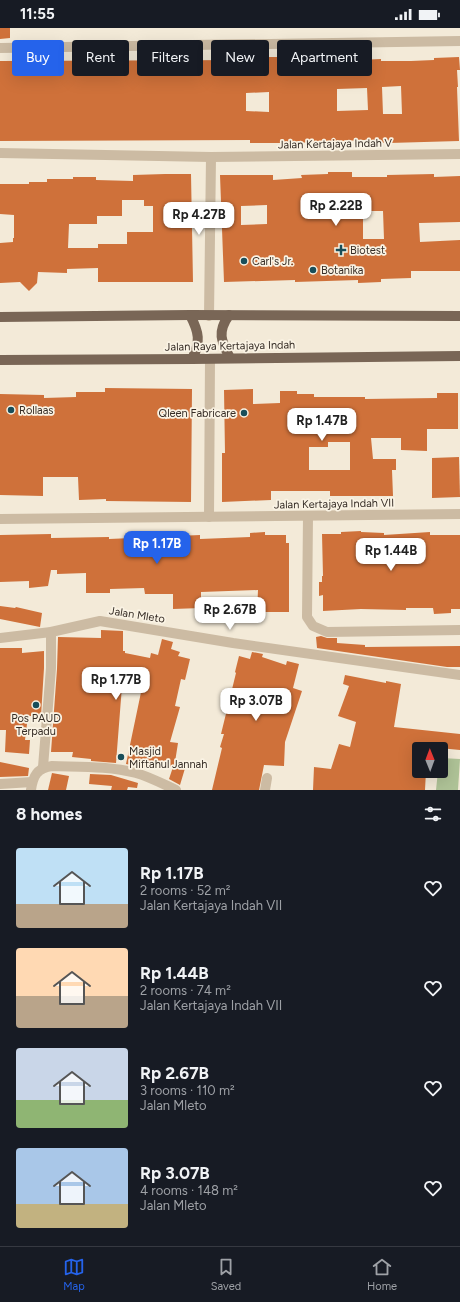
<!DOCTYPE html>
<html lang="en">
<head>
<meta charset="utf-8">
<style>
  :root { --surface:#171b24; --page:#20242c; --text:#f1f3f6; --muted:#9ea1a6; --line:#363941; --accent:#2563eb }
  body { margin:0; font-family:Figtree,sans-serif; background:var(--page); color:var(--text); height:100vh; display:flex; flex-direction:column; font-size:15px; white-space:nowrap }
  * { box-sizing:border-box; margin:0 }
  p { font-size:13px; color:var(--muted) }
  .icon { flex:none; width:22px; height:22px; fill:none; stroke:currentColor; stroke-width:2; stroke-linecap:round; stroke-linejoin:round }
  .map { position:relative; height:762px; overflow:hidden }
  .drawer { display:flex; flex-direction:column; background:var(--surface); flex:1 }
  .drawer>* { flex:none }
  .banner { position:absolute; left:12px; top:12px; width:436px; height:36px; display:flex; gap:8px }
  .needle { width:26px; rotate:359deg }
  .buttons { position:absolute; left:412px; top:714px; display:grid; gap:8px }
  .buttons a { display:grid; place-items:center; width:36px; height:36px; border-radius:4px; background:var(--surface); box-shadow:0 4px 16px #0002; font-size:20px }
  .price { position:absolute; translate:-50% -34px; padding:0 9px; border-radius:8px; background:#fff; color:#222; font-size:13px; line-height:26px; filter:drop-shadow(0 1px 2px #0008) }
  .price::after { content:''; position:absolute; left:50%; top:24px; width:12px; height:9px; margin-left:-6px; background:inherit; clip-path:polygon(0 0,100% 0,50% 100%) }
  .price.selected { background:var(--accent); color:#fff }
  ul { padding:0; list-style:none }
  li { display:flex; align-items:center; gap:12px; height:100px; padding:0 16px }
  li span { display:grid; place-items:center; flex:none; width:112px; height:80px; border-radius:4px; color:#555 }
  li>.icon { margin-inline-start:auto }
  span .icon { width:48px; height:48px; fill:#fffc; stroke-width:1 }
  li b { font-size:17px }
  h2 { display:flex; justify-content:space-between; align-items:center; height:48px; padding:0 16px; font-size:17px }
  .chip { padding:0 14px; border-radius:4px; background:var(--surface); box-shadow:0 4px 16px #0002; font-size:14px; line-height:36px }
  .chip.selected { background:var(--accent); color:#fff }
  .status { display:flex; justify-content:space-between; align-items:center; height:28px; padding:0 20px; background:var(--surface); direction:ltr }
  .status svg { height:11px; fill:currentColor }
  .tabs { display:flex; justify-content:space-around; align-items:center; height:56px; border-top:1px solid var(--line); background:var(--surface); font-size:11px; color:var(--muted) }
  .tabs a { display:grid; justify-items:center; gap:2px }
  .tabs .selected { color:var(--accent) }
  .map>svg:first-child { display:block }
</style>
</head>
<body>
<div class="status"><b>11:55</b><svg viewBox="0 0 49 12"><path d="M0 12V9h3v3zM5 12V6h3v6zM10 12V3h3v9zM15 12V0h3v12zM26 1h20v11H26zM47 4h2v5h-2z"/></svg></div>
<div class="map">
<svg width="460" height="762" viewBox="0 0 460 762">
  <rect width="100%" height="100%" fill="#f3ead8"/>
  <polygon fill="#afc397" points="441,730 460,731 458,762 436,762 438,743 441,743"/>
  <g fill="#cf713a" fill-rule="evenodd">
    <polygon points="0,0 10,0 10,10 0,11"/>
    <path d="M247,29h41v4h23v3h24l24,-1v-3l22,-1v2h30l23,-1v-2l25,-1 1,13h-3l1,17h-1l2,54 -70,2 -24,-2v-1l-71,3h-44v-3l-250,1v-80l247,-1zM401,58l1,28h-19l-1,-27zM367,60l1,22 -31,1v-22zM269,64v20l-23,-1v-18z"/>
    <path d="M328,144h24v5h35v-2l47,-1v3l26,-1v46l-41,1 1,19 40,-2v31h-49v7l-30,1v3l-23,1v-3l-63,2v-2l-71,2 -4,-107h53v5l29,-2 -1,-3 27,-1zM267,177v19l-26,1v-19zM363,183h20l1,28h-21z"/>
    <path d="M165,146h26l2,108h-95v-14l-31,1v4l-29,-1 -1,11 -8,8 -9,-9 -20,1v-40l13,-1v-4h1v-23l-14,-1v-30h29v-2h18v-3h26v-2h23v3l37,1v-6zM122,172h22v6h9v26h-26v12h-29v4h-30l1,-24h28v-8h25z"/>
    <polygon points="105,360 192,361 191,474 106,473 106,471 79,472 78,449 43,449 43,468 0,467 0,366 44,367 44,370 76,369 76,364 105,364"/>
    <path d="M253,361v15l27,-1v-12h17v3h17v3h51v2l72,-1v-5h21v36h-31v22l-26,-1v-12h-30l2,21h23v11h-4l1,26h-63v-5h-59v9l-49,2v-49h3l-1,-63zM328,414h22v28h-41v-23h19z"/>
    <polygon points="459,429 460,469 432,470 432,430"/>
    <polygon points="361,503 361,504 384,505 384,507 430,504 430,507 460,507 460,581 451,581 451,585 434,586 433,580 406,580 406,582 361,581 323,583 323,567 319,568 319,554 322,554 322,548 323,548 322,506 341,506 341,504"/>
    <polygon points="265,504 265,507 286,507 286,515 289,515 289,584 257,584 258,562 201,564 201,580 173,581 173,566 145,566 144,560 110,561 110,565 86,565 86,545 57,546 57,542 51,542 48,558 29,560 29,553 0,554 0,507 51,506 51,510 109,509 109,511 200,507 200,511 250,509 250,505"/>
    <polygon points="0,578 15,580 16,579 42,585 40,599 0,591"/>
    <polygon points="101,602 123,603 123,623 125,623 125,625 150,630 151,625 158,627 162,611 173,614 171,621 180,624 178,628 190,631 185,652 181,651 175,678 180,679 170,714 178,715 175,734 186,737 180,757 169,751 173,739 147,736 147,740 126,736 144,650 123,645 116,735 91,733 91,731 72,729 73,724 51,724 57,641 58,609 101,610"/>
    <polygon points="321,608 327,610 337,610 337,615 365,617 365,619 460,618 460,639 447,639 317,620 316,609"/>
    <polygon points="0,620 22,620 22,625 44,623 44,640 41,688 28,688 25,712 30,712 29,726 5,724 6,702 0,702"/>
    <polygon points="252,624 263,626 262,629 286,637 287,633 299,636 293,660 302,663 285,714 284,738 264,737 259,762 212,762 222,720 220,719 224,706 221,706 236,645 235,644 239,628 250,631"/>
    <polygon points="345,647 386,655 386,653 401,656 394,699 460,706 460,722 419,718 419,743 426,743 425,762 313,762 314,739 331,741 339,716 350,719 356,694 338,688 349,658 343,656"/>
    <polygon points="0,734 29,740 28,748 0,749"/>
    <polygon points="52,745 69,748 66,762 48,762"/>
    <polygon points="90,746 111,747 138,755 137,760 128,759 127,762 111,762 112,758 89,756"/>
  </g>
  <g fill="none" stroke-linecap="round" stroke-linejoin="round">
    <g stroke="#ccbba3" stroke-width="10">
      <polyline points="0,20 460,13"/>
      <polyline points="0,125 211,129 460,126"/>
      <polyline points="209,288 211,129"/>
      <polyline points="308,488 307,589 313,598 327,604 460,602"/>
      <polyline points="209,489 210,331"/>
      <polyline points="0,491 460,486"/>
      <polyline points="0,610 51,604 100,593 233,615 460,647"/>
      <polyline points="43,739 51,640 51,604"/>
      <polyline points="0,756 32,754"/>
      <path d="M31,762c2,-14 6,-22 21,-24 28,1 57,0 84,7 14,4 27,11 40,17"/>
      <polyline points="265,762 267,750"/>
    </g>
    <g stroke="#796656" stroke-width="10">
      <path d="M190,287c9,17 11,27 2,44"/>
      <path d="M229,287c-12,17 -8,26 1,43"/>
      <polyline points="0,289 190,287 460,288"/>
      <polyline points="0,332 192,331 460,328"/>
    </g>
  </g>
  <g fill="#194e5a" stroke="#faf3e4" stroke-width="1.5">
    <path d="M339 216h4v4h4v4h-4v4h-4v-4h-4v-4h4z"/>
    <circle cx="244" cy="233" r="4"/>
    <circle cx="313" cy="242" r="4"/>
    <circle cx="11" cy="382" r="4"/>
    <circle cx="244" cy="385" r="4"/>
    <circle cx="36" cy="677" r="4"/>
    <circle cx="121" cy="729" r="4"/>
  </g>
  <g text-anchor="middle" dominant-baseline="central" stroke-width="3.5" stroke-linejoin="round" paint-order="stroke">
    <g font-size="11" fill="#362d26" stroke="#faf3e4">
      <text transform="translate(335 116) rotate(-1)">Jalan Kertajaya Indah V</text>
      <text transform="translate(230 318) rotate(-1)">Jalan Raya Kertajaya Indah</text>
      <text transform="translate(334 476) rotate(-1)">Jalan Kertajaya Indah VII</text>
      <text transform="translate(137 587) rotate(9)">Jalan Mleto</text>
    </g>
    <g font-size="11" fill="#362d26" stroke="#faf3e4" text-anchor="start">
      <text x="350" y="222">Biotest</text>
      <text x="252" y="233">Carl's Jr.</text>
      <text x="321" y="242">Botanika</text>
      <text x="19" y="382">Rollaas</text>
      <text x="236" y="385" text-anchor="end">Qleen Fabricare</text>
      <text x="36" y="690" text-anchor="middle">Pos PAUD<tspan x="36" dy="13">Terpadu</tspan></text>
      <text x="129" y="723">Masjid<tspan x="129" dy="13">Miftahul Jannah</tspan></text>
    </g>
  </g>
</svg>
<div class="buttons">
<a><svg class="needle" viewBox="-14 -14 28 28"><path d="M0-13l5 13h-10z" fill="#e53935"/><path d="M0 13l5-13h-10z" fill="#9ea1a6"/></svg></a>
</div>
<b class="price" style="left:336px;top:199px">Rp 2.22B</b>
<b class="price" style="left:199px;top:208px">Rp 4.27B</b>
<b class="price" style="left:322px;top:414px">Rp 1.47B</b>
<b class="price selected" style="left:157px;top:537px">Rp 1.17B</b>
<b class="price" style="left:391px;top:544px">Rp 1.44B</b>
<b class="price" style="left:230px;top:603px">Rp 2.67B</b>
<b class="price" style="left:116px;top:673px">Rp 1.77B</b>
<b class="price" style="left:256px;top:694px">Rp 3.07B</b>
<div class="banner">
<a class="chip selected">Buy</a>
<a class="chip">Rent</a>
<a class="chip">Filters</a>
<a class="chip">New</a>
<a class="chip">Apartment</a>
</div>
</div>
<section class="drawer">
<h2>8 homes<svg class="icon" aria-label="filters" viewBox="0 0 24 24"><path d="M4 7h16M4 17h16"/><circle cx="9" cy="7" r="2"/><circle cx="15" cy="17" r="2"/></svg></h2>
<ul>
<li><span style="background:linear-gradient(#bfe0f5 70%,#b9a48a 0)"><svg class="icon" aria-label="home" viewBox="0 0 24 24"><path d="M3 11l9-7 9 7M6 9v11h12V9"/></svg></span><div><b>Rp 1.17B</b><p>2 rooms · 52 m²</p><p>Jalan Kertajaya Indah VII</p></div><svg class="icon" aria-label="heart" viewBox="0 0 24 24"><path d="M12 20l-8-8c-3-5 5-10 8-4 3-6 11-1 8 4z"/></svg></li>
<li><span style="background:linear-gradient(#ffd9b3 60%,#b9a48a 0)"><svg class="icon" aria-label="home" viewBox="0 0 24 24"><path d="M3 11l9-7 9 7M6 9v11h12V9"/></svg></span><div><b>Rp 1.44B</b><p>2 rooms · 74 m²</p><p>Jalan Kertajaya Indah VII</p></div><svg class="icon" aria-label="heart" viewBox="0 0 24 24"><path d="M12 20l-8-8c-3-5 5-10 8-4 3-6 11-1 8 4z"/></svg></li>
<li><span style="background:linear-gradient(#c9d6e8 65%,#8fb573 0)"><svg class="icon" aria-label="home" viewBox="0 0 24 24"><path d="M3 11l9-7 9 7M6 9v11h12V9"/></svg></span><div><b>Rp 2.67B</b><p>3 rooms · 110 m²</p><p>Jalan Mleto</p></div><svg class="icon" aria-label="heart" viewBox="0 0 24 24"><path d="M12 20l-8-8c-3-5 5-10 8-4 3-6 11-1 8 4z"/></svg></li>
<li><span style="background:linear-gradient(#a9c7e8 70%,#c2b280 0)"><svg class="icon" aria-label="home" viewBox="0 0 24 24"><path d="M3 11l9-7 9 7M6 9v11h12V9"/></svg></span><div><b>Rp 3.07B</b><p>4 rooms · 148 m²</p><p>Jalan Mleto</p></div><svg class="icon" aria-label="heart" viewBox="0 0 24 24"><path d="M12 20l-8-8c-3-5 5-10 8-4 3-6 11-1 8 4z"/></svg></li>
</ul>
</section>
<nav class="tabs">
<a class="selected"><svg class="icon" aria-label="map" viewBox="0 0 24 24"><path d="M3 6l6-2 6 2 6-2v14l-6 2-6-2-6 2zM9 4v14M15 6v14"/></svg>Map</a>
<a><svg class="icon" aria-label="saved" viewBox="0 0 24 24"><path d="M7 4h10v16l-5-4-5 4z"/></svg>Saved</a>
<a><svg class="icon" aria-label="home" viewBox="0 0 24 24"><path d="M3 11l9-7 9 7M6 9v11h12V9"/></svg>Home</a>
</nav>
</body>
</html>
